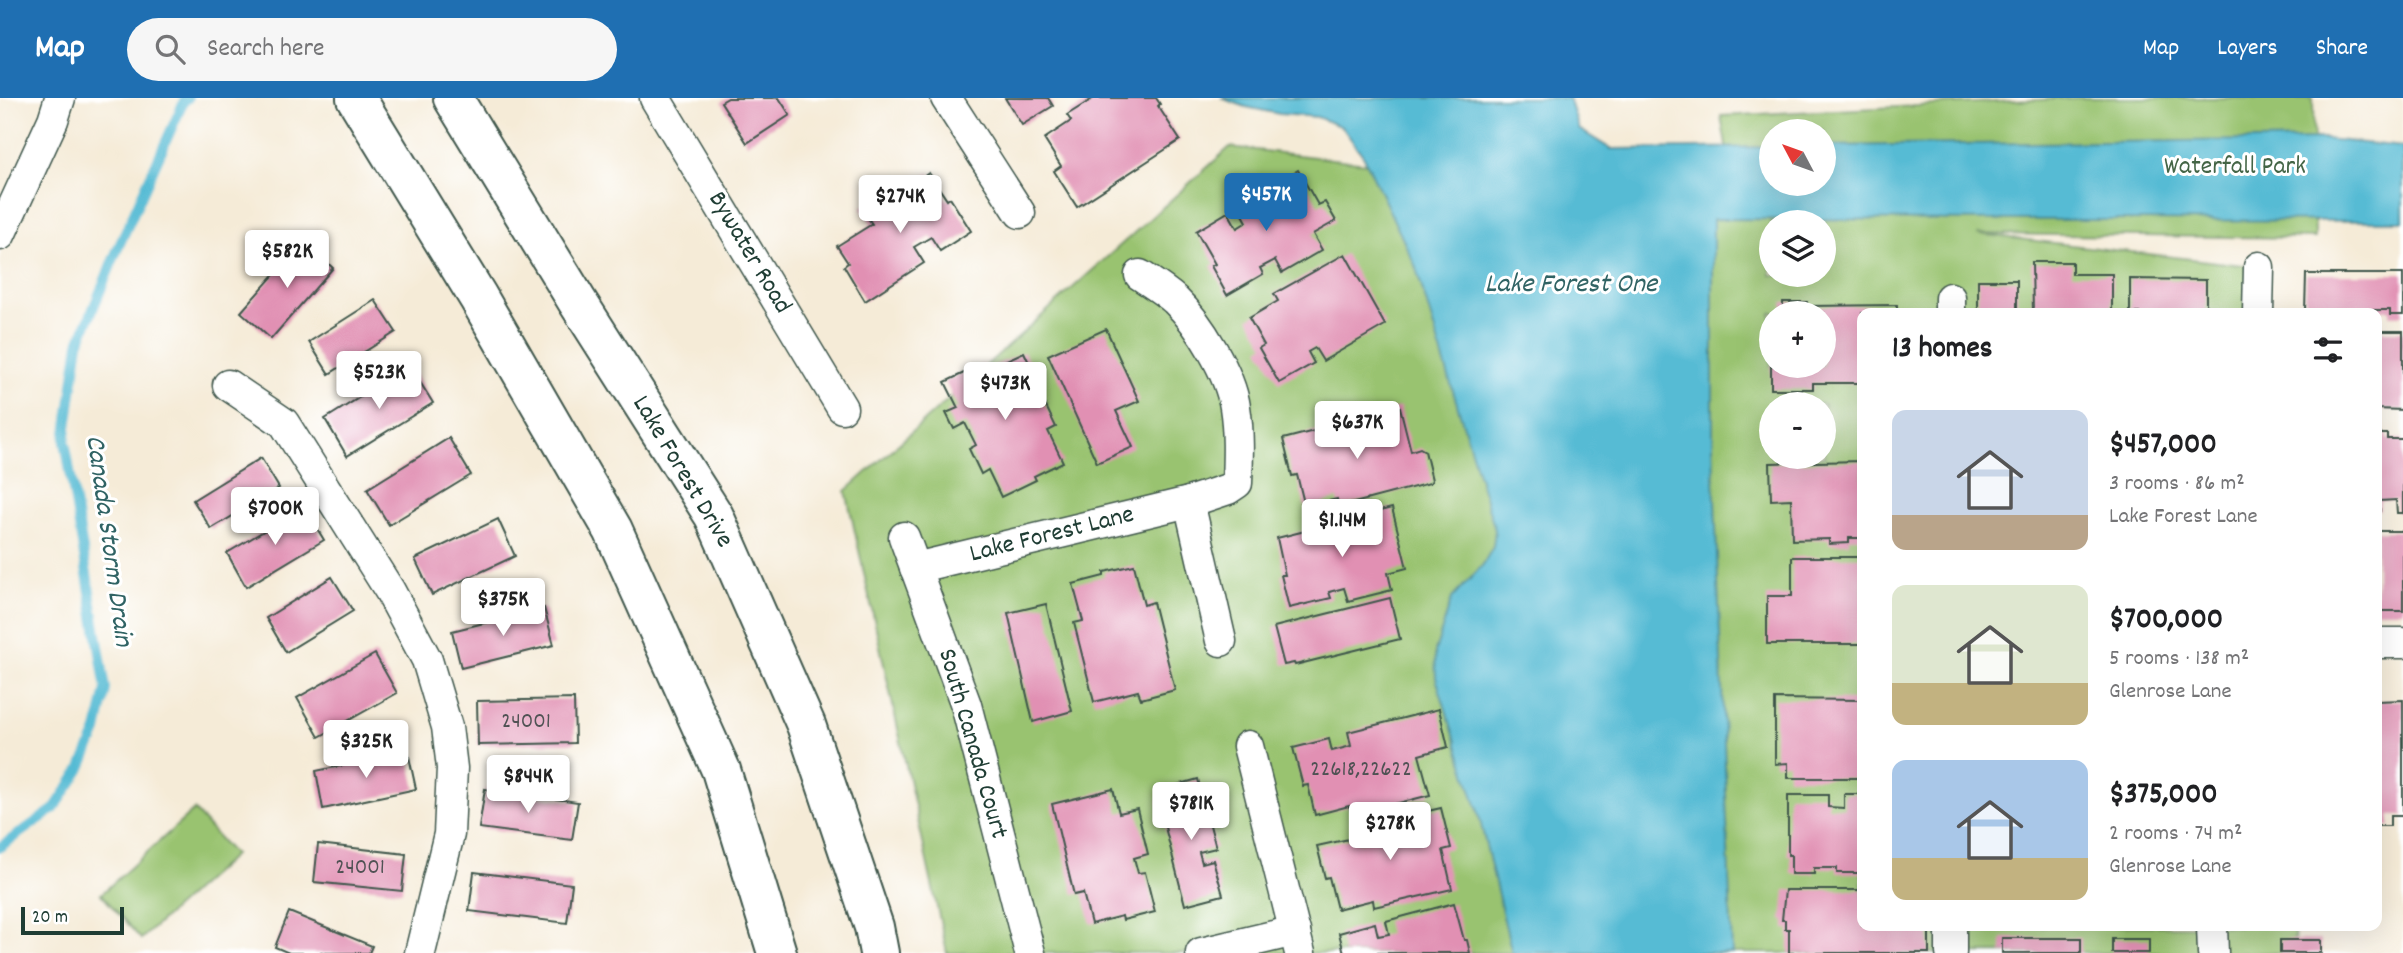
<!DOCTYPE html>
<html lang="en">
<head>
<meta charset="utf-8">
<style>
  :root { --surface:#fff; --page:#f6f6f6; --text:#202124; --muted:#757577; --accent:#1f6fb2 }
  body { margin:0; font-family:Dekko,sans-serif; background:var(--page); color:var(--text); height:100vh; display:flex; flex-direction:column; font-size:26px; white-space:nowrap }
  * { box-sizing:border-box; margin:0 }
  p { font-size:23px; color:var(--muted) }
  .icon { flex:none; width:38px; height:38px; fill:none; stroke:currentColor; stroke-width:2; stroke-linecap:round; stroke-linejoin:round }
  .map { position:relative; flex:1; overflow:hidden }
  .side { position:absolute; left:1857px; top:210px; width:525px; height:623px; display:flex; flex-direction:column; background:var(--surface); border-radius:14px; box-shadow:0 7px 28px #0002 }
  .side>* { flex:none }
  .needle { width:46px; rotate:311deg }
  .buttons { position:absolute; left:1759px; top:21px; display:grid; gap:14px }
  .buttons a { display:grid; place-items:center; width:77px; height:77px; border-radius:50%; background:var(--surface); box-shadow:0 7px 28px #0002; font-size:35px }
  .scale { position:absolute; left:21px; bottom:18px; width:103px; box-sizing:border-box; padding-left:7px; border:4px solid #1f3d34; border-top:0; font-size:19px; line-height:24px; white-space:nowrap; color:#1f3d34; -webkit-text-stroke:5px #fff; paint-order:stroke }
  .price { position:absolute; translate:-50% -60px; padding:0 16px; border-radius:7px; background:#fff; color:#222; font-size:23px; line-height:46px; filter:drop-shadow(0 2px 4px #0008) }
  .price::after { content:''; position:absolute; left:50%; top:42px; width:21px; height:16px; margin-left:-10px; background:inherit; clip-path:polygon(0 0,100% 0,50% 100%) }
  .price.selected { background:var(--accent); color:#fff }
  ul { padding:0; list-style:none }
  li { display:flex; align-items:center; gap:21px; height:175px; padding:0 35px }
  li span { display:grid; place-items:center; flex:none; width:196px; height:140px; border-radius:14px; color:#555 }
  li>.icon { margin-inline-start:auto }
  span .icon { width:84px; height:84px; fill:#fffc; stroke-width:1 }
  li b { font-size:30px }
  h2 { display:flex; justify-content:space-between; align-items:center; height:84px; padding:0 35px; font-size:30px }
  header { display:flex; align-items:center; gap:42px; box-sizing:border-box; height:98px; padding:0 35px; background:var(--accent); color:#fff }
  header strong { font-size:33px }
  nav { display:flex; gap:38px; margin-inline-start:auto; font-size:24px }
  .search { width:490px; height:63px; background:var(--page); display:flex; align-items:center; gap:18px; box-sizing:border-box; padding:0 24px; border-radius:38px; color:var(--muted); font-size:26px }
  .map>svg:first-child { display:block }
</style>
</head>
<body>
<header>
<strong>Map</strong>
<div class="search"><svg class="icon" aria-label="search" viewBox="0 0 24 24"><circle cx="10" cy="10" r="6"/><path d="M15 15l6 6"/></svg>Search here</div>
<nav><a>Map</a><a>Layers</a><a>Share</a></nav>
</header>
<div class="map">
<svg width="2403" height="855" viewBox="0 0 2403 855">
  <rect width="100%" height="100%" fill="#fff"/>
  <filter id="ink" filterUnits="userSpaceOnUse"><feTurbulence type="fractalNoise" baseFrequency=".0143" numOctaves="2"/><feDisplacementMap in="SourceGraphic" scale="14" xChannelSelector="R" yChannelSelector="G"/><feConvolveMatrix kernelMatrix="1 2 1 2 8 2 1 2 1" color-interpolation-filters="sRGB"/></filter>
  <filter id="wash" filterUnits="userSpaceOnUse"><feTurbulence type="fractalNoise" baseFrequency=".00686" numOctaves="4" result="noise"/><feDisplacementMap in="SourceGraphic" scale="28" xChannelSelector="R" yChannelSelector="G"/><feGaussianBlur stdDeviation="1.57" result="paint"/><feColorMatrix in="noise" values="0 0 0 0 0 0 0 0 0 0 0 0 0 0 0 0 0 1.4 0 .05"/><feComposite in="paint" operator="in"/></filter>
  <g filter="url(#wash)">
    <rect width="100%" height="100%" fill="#f5ebd7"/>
    <g fill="#99c36f" stroke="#5c8052" stroke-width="2" fill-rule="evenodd">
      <path d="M2075,0h238l2,140 -338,-4 282,33 3,46h-400v613h432l1,27h-1348l-101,-462 384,-344 506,59 -15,-90zM1771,33h53v53h-53zM1771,124h53v53h-53zM1771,215h53v53h-53zM1771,306h53v53h-53z"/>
      <polygon points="194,712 234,757 141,841 101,796"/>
    </g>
    <polygon fill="#56bbd4" stroke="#3a7c84" stroke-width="2" points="1221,0 1569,0 1579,31 1611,51 1771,49 1771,86 1824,86 1824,48 2325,41 2403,49 2403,123 1713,121 1713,349 1732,855 1512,855 1477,710 1436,580 1435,553 1452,500 1482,468 1493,449 1495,432 1415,167 1364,59 1342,29 1317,19 1279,16 1246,9"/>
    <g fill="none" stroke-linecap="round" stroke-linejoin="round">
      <polyline stroke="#56bbd4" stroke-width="10" points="0,749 54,711 80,672 97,633 106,591 65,343 79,245 118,150 184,3 188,0"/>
    </g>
    <g id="blocks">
      <g fill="#e190b3">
        <polygon points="728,0 779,0 790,17 747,45 721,4"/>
        <polygon points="1005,0 1048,0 1053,8 1022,27"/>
        <polygon points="1094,0 1156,0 1160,6 1158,8 1180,42 1077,109 1054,73 1061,68 1044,41 1071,23 1067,17"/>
        <polygon points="1298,72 1318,107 1325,104 1336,123 1313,136 1322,152 1282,175 1275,162 1260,170 1263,176 1227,197 1211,168 1215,166 1196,133 1228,114 1237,130 1247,124 1237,106"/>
        <polygon points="929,75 947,102 950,100 971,133 940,153 931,139 914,149 924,165 865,203 844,168 848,165 837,148 872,126 861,110 895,88 899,95"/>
        <polygon points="304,143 333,170 271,241 241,214"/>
        <polygon points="1345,156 1385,227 1323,263 1315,250 1308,254 1314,265 1279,285 1259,250 1264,247 1249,220 1278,203 1274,196"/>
        <polygon points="2032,164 2072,164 2072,176 2112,176 2112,215 2033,215"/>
        <polygon points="2306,176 2403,176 2403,217 2390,217 2390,212 2367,212 2367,215 2318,215 2317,213 2305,213"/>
        <polygon points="2130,181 2206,182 2206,215 2130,215"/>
        <rect x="1978" y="182" width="39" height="33"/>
        <polygon points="375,202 396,234 329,276 309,244"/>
        <polygon points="1783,204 1807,204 1807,208 1897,207 1897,215 1862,215 1862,285 1813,285 1813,291 1771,291 1771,268 1824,268 1824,215 1783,215"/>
        <polygon points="1106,231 1139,303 1116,313 1133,349 1097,365 1048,257"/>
        <polygon points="2376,233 2403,233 2403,312 2376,311"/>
        <polygon points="1024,254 1032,271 1029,273 1056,329 1048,333 1063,364 1034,378 1036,382 1001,399 988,372 981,376 969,351 976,347 965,325 954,331 946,315 958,310 945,284 983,266 985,272"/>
        <polygon points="410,268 433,305 347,358 325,321"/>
        <polygon points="1400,309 1411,353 1420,350 1425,353 1432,382 1430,385 1339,409 1337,401 1305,409 1297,377 1292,378 1283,341 1318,332 1321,344 1332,340 1329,327"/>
        <polygon points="2376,336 2387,336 2387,341 2403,341 2403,415 2397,415 2396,402 2380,403 2380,413 2376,413"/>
        <polygon points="449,340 471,377 389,427 367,391"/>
        <polygon points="261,360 279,390 211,431 193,402"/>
        <polygon points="1862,363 1862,440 1849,440 1849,445 1829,446 1829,441 1792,442 1791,401 1771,402 1770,365"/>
        <polygon points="304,409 324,442 246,489 227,455"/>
        <polygon points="1392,410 1407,470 1388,475 1392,492 1348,503 1344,490 1329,494 1331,500 1289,510 1281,477 1285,477 1277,440 1313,431 1316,443 1327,440 1323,427"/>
        <polygon points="498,421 515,458 432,497 415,461"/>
        <rect x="2376" y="433" width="27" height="80"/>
        <polygon points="1792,459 1862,459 1862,546 1767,546 1767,498 1792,498"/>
        <polygon points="1134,467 1144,507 1153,504 1175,592 1141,601 1138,593 1094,604 1074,525 1083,523 1073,486 1104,478 1104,474"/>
        <polygon points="332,479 353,513 286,554 266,520"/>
        <polygon points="1390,500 1400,541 1295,567 1294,565 1284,567 1274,529"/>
        <polygon points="1046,506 1072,613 1033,624 1008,515"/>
        <polygon points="544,510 554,547 461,570 452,533"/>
        <polygon points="375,556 397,595 319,639 297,600"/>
        <polygon points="574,601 575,645 478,647 477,603"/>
        <polygon points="1775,601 1862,602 1862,680 1788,680 1788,665 1775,666"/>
        <polygon points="2403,602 2403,718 2390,718 2390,728 2376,728 2376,603"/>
        <polygon points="1439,611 1448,649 1419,657 1430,697 1352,717 1349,708 1315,717 1308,687 1303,688 1293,650 1329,641 1332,653 1351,648 1348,634"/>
        <polygon points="408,654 416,691 323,711 316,673"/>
        <polygon points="1198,681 1216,750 1199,754 1202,765 1213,762 1223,797 1185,807 1158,702 1179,696 1177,687"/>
        <polygon points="485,691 578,704 572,742 479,730"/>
        <polygon points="1113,691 1119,715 1137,711 1148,756 1134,760 1138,775 1145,774 1155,814 1123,822 1122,818 1091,826 1083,795 1074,797 1052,706"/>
        <polygon points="1844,696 1862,696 1862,775 1837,775 1837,770 1814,770 1814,776 1791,776 1791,757 1788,757 1788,697 1828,697 1828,709 1844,710"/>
        <polygon points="1441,710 1451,750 1443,752 1452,791 1374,809 1373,802 1337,811 1329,779 1325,780 1317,748 1358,739 1359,745 1375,741 1372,726"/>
        <polygon points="318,746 406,756 402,793 314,784"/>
        <polygon points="474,774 572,786 567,825 469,813"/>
        <polygon points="1785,792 1862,792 1862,828 1929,828 1929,855 1789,855 1789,831 1785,831 1785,822 1782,822"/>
        <polygon points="1454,805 1464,842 1467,842 1470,855 1344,855 1339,835 1375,825 1378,838 1389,836 1386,823"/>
        <polygon points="289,814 372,848 369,855 289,855 275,849"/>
        <rect x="2002" y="840" width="79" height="15"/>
        <rect x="2112" y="841" width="37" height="14"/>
        <rect x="2280" y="842" width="41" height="13"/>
      </g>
    </g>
  </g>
  <g filter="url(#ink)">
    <use href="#blocks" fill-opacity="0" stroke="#3f574c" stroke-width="2"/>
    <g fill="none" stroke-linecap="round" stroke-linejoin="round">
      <defs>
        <g id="minor">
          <polyline points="655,0 842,310"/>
          <polyline points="946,0 1020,115"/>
          <polyline points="0,137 53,22 60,0"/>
          <polyline points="1950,200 1950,215"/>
          <polyline points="2258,215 2259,169"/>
          <polyline points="228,287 284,325 390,493 427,562 447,629 452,670 449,736 420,855"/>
          <polyline points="1189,404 1221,543"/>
          <polyline points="904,439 966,607 1030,855"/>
          <path d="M915,470l274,-66 39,-13 9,-6c1,-25 2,-51 -2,-76 -5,-33 -35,-83 -60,-107 -10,-9 -23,-17 -35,-25"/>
          <polyline points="2376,545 2403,545"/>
          <polyline points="1248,648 1300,855"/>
          <polyline points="1951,828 1951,855"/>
          <polyline points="2212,828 2213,855"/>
          <polyline points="1201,855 1295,833"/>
        </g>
        <g id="primary">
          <polyline points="356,0 478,199 613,432 721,672 777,855"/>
          <polyline points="453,0 577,203 714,418 806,627 874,829 879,855"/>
        </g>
      </defs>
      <use href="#minor" stroke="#3f574c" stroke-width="33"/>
      <use href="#primary" stroke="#3f574c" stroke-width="42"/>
      <use href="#minor" stroke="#fff" stroke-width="30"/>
      <use href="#primary" stroke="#fff" stroke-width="38"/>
    </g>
  </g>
  <g text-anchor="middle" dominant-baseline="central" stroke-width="6" stroke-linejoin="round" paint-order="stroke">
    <g font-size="23" fill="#505254">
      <text x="526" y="624">24001</text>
      <text x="1361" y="672">22618,22622</text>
      <text x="360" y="770">24001</text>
    </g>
    <g font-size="26" fill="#446546" stroke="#fff">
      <text x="2235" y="69">Waterfall Park</text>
    </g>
    <g font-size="26" fill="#1f3d34" stroke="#fff">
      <text transform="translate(749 155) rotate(59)">Bywater Road</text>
      <text transform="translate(682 374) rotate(59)">Lake Forest Drive</text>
      <text transform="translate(1052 437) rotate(-14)">Lake Forest Lane</text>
      <text transform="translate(972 646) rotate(74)">South Canada Court</text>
    </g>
    <g font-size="28" font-style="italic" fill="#306364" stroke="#fff">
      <text x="1571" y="188">Lake Forest One</text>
      <text transform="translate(107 443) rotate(82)">Canada Storm Drain</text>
    </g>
  </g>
</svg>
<div class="buttons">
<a><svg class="needle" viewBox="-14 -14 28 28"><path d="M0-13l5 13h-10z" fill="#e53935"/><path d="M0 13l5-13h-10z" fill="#757577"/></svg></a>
<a><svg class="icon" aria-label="layers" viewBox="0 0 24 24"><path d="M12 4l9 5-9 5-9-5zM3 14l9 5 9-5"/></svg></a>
<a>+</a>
<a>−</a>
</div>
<div class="scale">20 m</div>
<b class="price selected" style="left:1266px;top:135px">$457K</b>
<b class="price" style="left:900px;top:137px">$274K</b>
<b class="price" style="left:287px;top:192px">$582K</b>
<b class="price" style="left:379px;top:313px">$523K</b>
<b class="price" style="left:1005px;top:324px">$473K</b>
<b class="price" style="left:1357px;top:363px">$637K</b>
<b class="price" style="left:275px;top:449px">$700K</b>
<b class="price" style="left:1342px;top:461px">$1.14M</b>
<b class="price" style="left:503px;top:540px">$375K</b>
<b class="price" style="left:366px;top:682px">$325K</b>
<b class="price" style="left:528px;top:717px">$844K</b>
<b class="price" style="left:1191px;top:744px">$781K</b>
<b class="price" style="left:1390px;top:764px">$278K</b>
<section class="side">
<h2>13 homes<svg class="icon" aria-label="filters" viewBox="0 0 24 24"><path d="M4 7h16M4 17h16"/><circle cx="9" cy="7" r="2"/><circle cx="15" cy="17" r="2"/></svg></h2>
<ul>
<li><span style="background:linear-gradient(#c9d6e8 75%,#b9a48a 0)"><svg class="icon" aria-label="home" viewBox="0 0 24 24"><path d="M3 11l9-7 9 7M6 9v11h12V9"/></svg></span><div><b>$457,000</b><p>3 rooms · 86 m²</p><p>Lake Forest Lane</p></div></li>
<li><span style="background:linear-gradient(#dfe7d0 70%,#c2b280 0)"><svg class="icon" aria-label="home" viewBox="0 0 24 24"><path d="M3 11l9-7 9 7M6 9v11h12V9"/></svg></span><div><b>$700,000</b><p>5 rooms · 138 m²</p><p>Glenrose Lane</p></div></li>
<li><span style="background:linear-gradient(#a9c7e8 70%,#c2b280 0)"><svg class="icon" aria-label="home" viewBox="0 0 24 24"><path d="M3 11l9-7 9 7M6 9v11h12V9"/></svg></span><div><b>$375,000</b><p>2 rooms · 74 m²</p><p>Glenrose Lane</p></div></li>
</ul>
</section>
</div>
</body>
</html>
